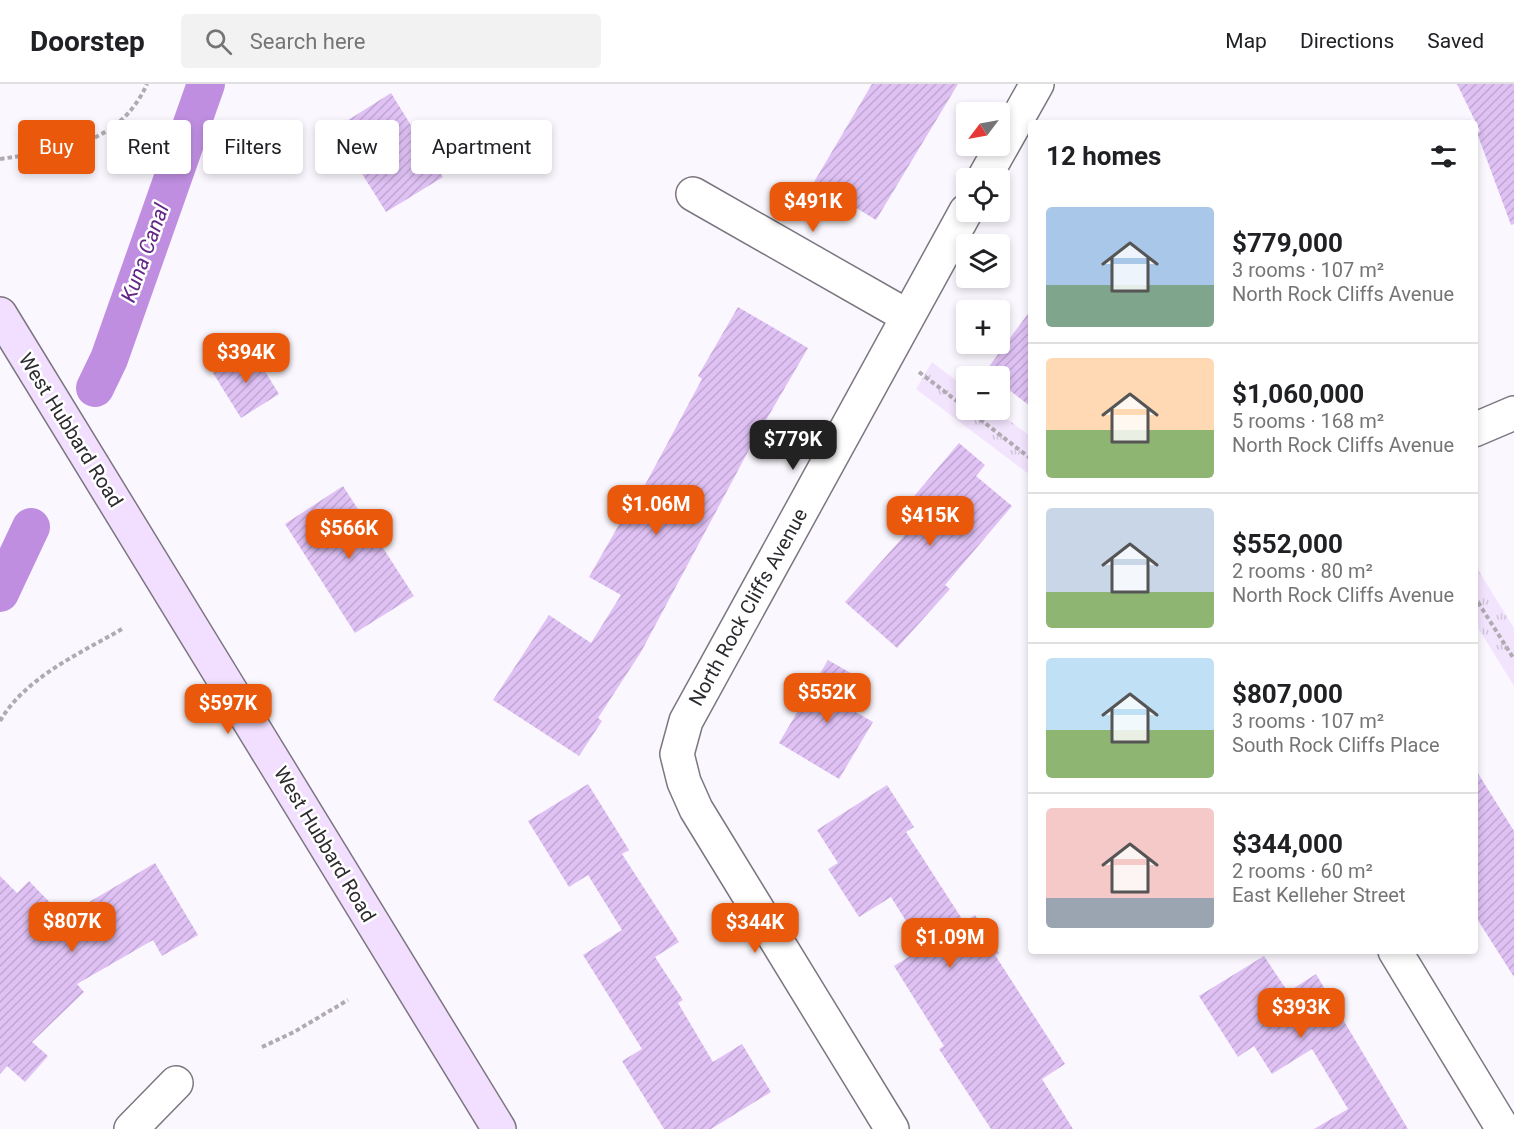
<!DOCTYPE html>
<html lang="en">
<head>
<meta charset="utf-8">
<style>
  :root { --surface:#fff; --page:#f2f2f2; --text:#202124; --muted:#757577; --line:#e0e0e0; --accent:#ea580c }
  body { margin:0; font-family:Roboto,sans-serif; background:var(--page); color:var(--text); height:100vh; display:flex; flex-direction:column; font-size:22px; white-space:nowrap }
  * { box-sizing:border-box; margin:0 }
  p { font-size:20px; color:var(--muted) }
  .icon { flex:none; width:33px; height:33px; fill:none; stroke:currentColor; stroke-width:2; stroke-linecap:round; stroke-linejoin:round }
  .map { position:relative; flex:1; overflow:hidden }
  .details { position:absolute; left:1028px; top:36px; width:450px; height:834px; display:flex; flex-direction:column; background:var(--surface); border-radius:6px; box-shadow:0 3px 9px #0003 }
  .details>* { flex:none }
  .banner { position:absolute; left:18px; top:36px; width:570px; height:54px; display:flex; gap:12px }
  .needle { width:39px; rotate:238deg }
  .tools { position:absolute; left:956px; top:18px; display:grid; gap:12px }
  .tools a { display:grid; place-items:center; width:54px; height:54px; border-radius:6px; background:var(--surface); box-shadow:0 3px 9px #0003; font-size:30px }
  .price { position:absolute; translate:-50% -51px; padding:0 14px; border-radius:12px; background:var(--accent); color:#fff; font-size:20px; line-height:39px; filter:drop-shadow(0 2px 3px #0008) }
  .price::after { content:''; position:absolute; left:50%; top:36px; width:18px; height:14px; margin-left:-9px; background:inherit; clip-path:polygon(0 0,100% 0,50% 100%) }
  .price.on { background:#222; color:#fff }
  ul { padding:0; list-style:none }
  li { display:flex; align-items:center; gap:18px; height:150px; padding:0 18px }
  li+li { border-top:2px solid var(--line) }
  li span { display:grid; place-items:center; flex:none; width:168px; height:120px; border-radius:6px; color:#555 }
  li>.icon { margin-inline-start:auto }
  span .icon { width:72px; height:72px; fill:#fffc; stroke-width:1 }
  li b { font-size:26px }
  h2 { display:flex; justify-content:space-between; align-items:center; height:72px; padding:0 18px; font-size:26px }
  .tag { padding:0 21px; border-radius:6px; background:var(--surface); box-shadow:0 3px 9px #0003; font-size:21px; line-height:54px }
  .tag.on { background:var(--accent); color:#fff }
  header { display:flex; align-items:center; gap:36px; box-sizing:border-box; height:84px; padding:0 30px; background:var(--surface); border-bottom:2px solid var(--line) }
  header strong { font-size:28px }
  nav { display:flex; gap:33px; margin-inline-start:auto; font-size:21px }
  .search { width:420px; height:54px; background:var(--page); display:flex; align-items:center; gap:15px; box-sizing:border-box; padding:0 21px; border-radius:6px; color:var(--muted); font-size:22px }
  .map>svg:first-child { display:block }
</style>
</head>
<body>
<header>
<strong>Doorstep</strong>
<div class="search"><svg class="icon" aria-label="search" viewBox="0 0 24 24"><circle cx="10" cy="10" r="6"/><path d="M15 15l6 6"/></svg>Search here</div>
<nav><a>Map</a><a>Directions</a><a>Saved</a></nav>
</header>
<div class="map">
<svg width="1514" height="1045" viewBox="0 0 1514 1045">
  <defs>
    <pattern id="park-tufts" width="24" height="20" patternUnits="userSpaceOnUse" patternTransform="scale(1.5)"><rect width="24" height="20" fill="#f3e4fe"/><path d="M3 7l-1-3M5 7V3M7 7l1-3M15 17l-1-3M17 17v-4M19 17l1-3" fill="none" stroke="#d1c4da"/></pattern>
    <pattern id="building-hatch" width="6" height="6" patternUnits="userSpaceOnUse" patternTransform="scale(1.5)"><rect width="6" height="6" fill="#dfc1f4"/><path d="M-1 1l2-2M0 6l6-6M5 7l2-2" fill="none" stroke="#c0a6d2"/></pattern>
  </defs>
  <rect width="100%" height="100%" fill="#fbf7fe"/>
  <g fill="url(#park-tufts)">
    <polygon points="932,278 966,304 966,326 995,326 1030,352 1030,391 916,305"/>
    <polygon points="1475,481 1514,544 1514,602 1475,539"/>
  </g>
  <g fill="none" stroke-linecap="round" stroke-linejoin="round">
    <g stroke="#bf8ee1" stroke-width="38">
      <polyline points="95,304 109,275 206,0"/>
      <polyline points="0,509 31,443"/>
    </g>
  </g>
  <g fill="url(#building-hatch)">
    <polygon points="872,0 958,0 876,136 814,98"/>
    <polygon points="1457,0 1514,0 1514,140 1511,141 1477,49 1480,47"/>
    <polygon points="391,9 443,93 386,128 334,45"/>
    <polygon points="738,223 808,264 751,362 641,568 598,634 602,637 579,672 493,616 549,531 591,559 621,511 589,493 628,425 631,427 702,295 698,292"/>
    <polygon points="1030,227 1030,322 999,298 999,292 991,292 985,288"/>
    <polygon points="251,265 279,310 241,334 213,289"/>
    <polygon points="959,359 985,381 976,392 1012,422 945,501 950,505 897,564 845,518 913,442 899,430"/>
    <polygon points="343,402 414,512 355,549 285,440"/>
    <polygon points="828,576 856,592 840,619 873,638 839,695 779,659"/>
    <polygon points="1474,683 1514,747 1514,893 1474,830"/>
    <polygon points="588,700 629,766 622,770 679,858 655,873 683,916 678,919 713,978 742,960 771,1008 711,1045 664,1045 622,977 642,965 583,871 622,846 588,791 569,803 528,737"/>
    <polygon points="887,701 914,743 906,748 964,838 975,831 999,869 995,871 1065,980 1042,995 1073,1045 991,1045 939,965 944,962 894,882 923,864 891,813 859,833 828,785 838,779 817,746"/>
    <polygon points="155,779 198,851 162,872 153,856 77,900 84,908 32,958 48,972 25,998 7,982 0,990 0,792 17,809 29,797 64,833"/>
    <polygon points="1264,872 1288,908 1316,890 1408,1045 1314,1045 1348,1025 1312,965 1272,990 1254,962 1238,973 1199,912"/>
  </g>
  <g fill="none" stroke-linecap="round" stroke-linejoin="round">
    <defs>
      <g id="street">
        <polyline points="984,94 1037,0"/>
        <polyline points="693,110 907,232"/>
        <polyline points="1474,346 1514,329"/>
        <polyline points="1395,867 1503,1045"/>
        <polyline points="131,1045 176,999"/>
        <polyline points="892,1045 696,725 684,698 677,670 686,637 966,127"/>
      </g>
      <polyline id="secondary" points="0,230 499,1045"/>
    </defs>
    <use href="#street" stroke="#7c7680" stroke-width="36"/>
    <use href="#secondary" stroke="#7c7680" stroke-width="36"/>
    <g stroke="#afabb1" stroke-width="4" stroke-dasharray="4.5 3" stroke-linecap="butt">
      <path d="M0,75c60,-9 119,-13 147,-75"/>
      <polyline points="919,288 966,324"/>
      <polyline points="968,326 1030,374"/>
      <polyline points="1474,512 1514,575"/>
      <path d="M0,637c26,-44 79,-67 122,-92"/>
      <polyline points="262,963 294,948 348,916"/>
    </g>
    <use href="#street" stroke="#fff" stroke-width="33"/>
    <use href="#secondary" stroke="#f2dfff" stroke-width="33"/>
  </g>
  <g text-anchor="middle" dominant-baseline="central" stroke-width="5" stroke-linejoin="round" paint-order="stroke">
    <g font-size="20" fill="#2d2b2f" stroke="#fff">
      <text transform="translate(71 346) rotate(58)">West Hubbard Road</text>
      <text transform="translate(748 523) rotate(-61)">North Rock Cliffs Avenue</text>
      <text transform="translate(325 760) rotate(59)">West Hubbard Road</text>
    </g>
    <g font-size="21" font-style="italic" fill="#632586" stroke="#fff">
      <text transform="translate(145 169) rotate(-70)">Kuna Canal</text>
    </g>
  </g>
</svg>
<div class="tools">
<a><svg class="needle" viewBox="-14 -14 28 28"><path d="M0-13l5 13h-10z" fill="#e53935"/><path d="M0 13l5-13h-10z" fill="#757577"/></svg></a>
<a><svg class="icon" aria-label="locate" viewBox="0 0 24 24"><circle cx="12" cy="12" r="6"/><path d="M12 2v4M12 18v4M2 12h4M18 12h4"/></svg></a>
<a><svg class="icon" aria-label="layers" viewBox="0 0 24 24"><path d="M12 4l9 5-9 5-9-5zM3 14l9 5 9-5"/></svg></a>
<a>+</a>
<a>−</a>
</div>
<b class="price" style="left:813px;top:149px">$491K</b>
<b class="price" style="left:246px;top:300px">$394K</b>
<b class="price on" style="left:793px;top:387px">$779K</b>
<b class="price" style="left:656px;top:452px">$1.06M</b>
<b class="price" style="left:930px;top:463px">$415K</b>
<b class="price" style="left:349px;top:476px">$566K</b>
<b class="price" style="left:827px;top:640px">$552K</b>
<b class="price" style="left:228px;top:651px">$597K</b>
<b class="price" style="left:72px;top:869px">$807K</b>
<b class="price" style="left:755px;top:870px">$344K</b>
<b class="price" style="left:950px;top:885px">$1.09M</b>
<b class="price" style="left:1301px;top:955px">$393K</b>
<div class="banner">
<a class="tag on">Buy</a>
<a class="tag">Rent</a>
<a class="tag">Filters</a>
<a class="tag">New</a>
<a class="tag">Apartment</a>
</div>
<section class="details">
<h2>12 homes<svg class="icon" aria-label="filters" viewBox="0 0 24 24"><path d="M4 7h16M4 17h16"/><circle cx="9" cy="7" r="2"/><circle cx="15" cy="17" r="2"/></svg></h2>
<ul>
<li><span style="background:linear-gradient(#a9c7e8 65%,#7fa58c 0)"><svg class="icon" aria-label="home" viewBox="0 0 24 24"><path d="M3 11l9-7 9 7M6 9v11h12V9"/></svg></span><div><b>$779,000</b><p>3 rooms · 107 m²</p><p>North Rock Cliffs Avenue</p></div></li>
<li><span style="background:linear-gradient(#ffd9b3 60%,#8fb573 0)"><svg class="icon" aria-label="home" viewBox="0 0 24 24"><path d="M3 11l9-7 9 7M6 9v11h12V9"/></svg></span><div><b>$1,060,000</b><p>5 rooms · 168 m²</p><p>North Rock Cliffs Avenue</p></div></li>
<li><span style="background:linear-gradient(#c9d6e8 70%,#8fb573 0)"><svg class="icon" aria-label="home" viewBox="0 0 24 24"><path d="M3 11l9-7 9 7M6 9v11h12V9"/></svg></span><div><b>$552,000</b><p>2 rooms · 80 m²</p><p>North Rock Cliffs Avenue</p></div></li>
<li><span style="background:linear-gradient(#bfe0f5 60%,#8fb573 0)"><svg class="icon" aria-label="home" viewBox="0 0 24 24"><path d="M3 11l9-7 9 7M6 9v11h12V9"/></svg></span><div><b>$807,000</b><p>3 rooms · 107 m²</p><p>South Rock Cliffs Place</p></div></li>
<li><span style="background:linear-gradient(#f6c9c9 75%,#9aa5b1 0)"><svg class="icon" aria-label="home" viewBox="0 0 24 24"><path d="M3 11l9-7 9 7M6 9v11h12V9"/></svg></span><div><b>$344,000</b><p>2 rooms · 60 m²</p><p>East Kelleher Street</p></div></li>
</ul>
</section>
</div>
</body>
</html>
